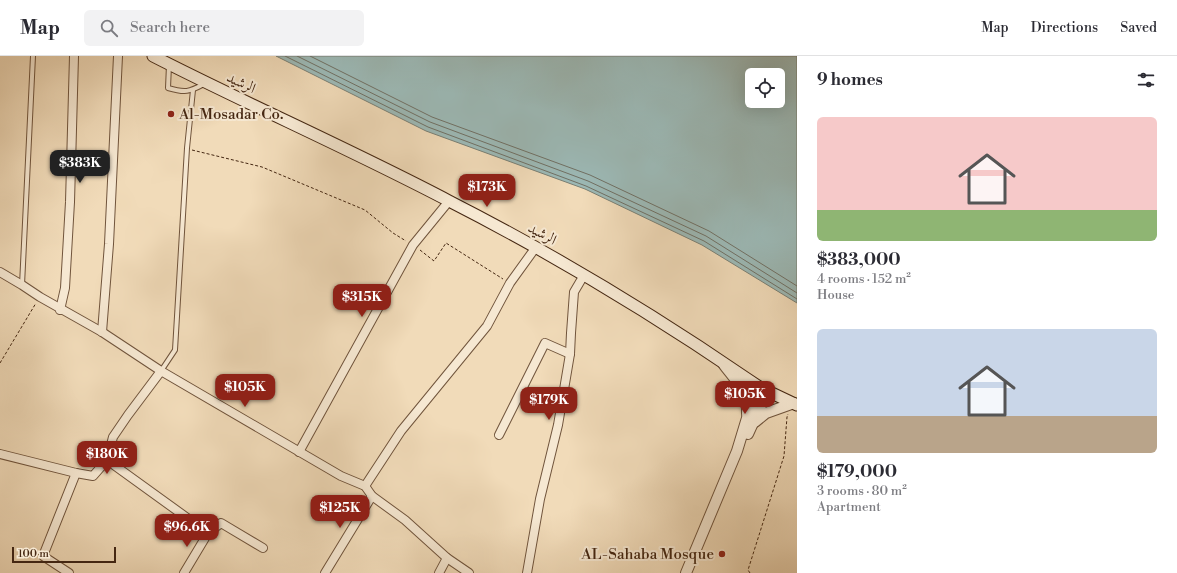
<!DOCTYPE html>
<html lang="en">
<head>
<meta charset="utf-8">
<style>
  :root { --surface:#fff; --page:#f2f2f3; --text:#2b2b33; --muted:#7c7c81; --line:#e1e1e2; --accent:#8f2418 }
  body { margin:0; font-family:"Libre Bodoni",Amiri,serif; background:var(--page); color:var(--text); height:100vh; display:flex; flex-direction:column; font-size:15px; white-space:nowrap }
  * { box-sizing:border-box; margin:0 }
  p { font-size:13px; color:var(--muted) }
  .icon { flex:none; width:22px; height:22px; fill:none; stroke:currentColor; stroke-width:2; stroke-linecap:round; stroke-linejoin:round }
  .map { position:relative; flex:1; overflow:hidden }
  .side { display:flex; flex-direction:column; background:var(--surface); width:380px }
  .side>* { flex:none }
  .controls { position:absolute; left:745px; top:12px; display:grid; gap:8px }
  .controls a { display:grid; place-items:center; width:40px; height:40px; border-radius:6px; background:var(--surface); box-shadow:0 4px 16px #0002; font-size:20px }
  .scale { position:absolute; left:12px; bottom:10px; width:104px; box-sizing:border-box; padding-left:4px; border:2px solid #452712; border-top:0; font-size:11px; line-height:14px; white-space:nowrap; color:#452712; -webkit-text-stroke:3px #f6e8d2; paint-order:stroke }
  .price { position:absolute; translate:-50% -34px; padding:0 9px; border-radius:8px; background:var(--accent); color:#fff; font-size:13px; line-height:26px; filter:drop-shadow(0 1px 2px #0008) }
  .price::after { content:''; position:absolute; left:50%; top:24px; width:12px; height:9px; margin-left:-6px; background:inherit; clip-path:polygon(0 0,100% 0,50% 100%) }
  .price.selected { background:#222; color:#fff }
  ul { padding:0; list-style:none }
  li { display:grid; align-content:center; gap:8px; height:212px; padding:0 20px }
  li span { display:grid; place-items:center; height:124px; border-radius:6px; color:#555 }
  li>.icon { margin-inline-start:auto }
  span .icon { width:72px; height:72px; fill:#fffc; stroke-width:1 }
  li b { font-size:17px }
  h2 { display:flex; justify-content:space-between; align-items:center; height:48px; padding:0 20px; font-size:17px }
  header { display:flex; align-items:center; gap:24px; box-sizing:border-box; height:56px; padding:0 20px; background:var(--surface); border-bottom:1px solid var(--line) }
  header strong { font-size:19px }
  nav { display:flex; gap:22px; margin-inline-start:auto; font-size:14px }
  .search { width:280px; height:36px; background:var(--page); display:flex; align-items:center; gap:10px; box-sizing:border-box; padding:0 14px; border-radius:6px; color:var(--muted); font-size:15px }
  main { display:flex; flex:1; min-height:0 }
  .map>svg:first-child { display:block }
</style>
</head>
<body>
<header>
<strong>Map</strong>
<div class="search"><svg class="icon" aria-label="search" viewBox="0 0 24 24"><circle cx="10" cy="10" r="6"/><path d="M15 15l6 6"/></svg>Search here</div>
<nav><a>Map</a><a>Directions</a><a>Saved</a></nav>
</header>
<main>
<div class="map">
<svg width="797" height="517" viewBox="0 0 797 517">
  <rect width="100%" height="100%" fill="#f1dbb9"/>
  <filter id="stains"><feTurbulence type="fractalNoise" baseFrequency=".005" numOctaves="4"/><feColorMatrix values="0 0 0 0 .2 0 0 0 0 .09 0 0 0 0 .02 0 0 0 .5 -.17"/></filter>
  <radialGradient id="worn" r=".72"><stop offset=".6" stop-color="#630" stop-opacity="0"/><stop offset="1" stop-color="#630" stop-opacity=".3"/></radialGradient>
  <path fill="#9cb9b6" stroke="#797f74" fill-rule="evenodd" d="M276,0h521v247l-95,-58 -117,-56 -159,-58zM752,19h26v26h-26z"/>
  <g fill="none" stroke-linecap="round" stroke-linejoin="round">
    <g stroke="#707064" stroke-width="1">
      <polyline points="285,0 428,71 586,130 704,185 797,243"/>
      <polyline points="297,0 430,66 588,125 706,180 797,237"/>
      <polyline points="310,0 432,61 590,119 709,175 797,230"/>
    </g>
    <defs>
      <g id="service">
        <path d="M169,9l-1,23c17,5 21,4 36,-4"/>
        <polyline points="22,229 33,0"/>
        <polyline points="161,315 175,294 187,92 193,34"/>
      </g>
      <g id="minor">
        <polyline points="0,216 22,229 40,241 102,276 161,315 341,420 365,430 372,440 405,464 447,502 469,517"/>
        <polyline points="60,254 65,232 70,146 74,0"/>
        <polyline points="102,276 109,188 118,0"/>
        <polyline points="499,379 545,287 570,298"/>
        <polyline points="299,396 413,189 449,145"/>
        <polyline points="0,398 76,417 93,420 107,404 113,381 128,359 161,315"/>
        <polyline points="107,404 208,477 221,467 263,492"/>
        <polyline points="365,430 401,375 487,270 510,227 536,191"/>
        <polyline points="69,517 43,500 76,417"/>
        <polyline points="184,517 208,477"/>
        <polyline points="325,517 372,440"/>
        <polyline points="439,517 447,502"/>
        <polyline points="527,517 540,443 558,369 570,298 571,277 574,236 584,219"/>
      </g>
      <g id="tertiary">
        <path d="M724,309c13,17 24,26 23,49"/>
        <polyline points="755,366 766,357 794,347"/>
        <polyline points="748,378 764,343 769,336"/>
        <polyline points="686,517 737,395 747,362 761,332"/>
      </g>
      <path id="secondary" d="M153,0c98,50 199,94 296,145 102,52 202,112 297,177l15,10 36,17"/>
    </defs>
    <use href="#service" stroke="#70543c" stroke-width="6"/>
    <use href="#minor" stroke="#70543c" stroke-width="10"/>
    <use href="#tertiary" stroke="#70543c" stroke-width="12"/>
    <use href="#secondary" stroke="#452712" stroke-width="13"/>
    <g stroke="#452712" stroke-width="1" stroke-dasharray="3 2" stroke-linecap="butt">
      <polyline points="192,94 262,111 365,154 393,177 406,185"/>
      <polyline points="420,194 434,205 446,187 503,223"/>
      <polyline points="0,307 36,247"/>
      <polyline points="750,517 748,514 784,400 787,361 788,358"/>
    </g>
    <use href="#service" stroke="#f6e8d2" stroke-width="4"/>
    <use href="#minor" stroke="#f6e8d2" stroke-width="8"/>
    <use href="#tertiary" stroke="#f6e8d2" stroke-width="10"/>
    <use href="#secondary" stroke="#f6e8d2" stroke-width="11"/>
  </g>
  <g fill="#8f2418" stroke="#f6e8d2" stroke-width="1.5">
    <circle cx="171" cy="58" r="4"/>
    <circle cx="722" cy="498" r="4"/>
  </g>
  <g text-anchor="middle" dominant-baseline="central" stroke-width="4" stroke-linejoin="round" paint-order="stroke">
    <g font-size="15" fill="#452712" stroke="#f6e8d2">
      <text transform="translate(241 27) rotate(26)">الرشيد</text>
      <text transform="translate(542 178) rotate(29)">الرشيد</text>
    </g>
    <g font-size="15" fill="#452712" stroke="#f6e8d2" text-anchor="start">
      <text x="179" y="58">Al-Mosadar Co.</text>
      <text x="714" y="498" text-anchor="end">AL-Sahaba Mosque</text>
    </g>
  </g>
  <rect width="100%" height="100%" filter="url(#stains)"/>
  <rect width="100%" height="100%" fill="url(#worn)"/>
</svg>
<div class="controls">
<a><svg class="icon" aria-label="locate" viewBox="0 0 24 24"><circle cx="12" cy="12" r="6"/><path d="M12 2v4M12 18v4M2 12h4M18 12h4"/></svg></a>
</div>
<div class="scale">100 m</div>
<b class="price selected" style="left:80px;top:128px">$383K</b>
<b class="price" style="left:487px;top:152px">$173K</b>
<b class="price" style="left:362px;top:262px">$315K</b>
<b class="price" style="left:245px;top:352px">$105K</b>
<b class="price" style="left:745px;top:359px">$105K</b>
<b class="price" style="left:549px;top:365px">$179K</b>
<b class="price" style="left:107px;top:419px">$180K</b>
<b class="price" style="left:340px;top:473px">$125K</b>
<b class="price" style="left:187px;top:492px">$96.6K</b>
</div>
<section class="side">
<h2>9 homes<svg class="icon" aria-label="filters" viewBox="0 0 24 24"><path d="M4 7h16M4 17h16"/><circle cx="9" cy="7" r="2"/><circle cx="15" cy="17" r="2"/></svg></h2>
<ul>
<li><span style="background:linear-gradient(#f6c9c9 75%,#8fb573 0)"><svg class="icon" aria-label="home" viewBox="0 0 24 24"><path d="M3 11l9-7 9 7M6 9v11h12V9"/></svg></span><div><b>$383,000</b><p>4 rooms · 152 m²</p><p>House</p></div></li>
<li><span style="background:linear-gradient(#c9d6e8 70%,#b9a48a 0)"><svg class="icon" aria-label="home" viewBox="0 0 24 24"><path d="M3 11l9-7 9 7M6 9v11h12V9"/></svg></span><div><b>$179,000</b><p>3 rooms · 80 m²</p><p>Apartment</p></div></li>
</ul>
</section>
</main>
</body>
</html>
